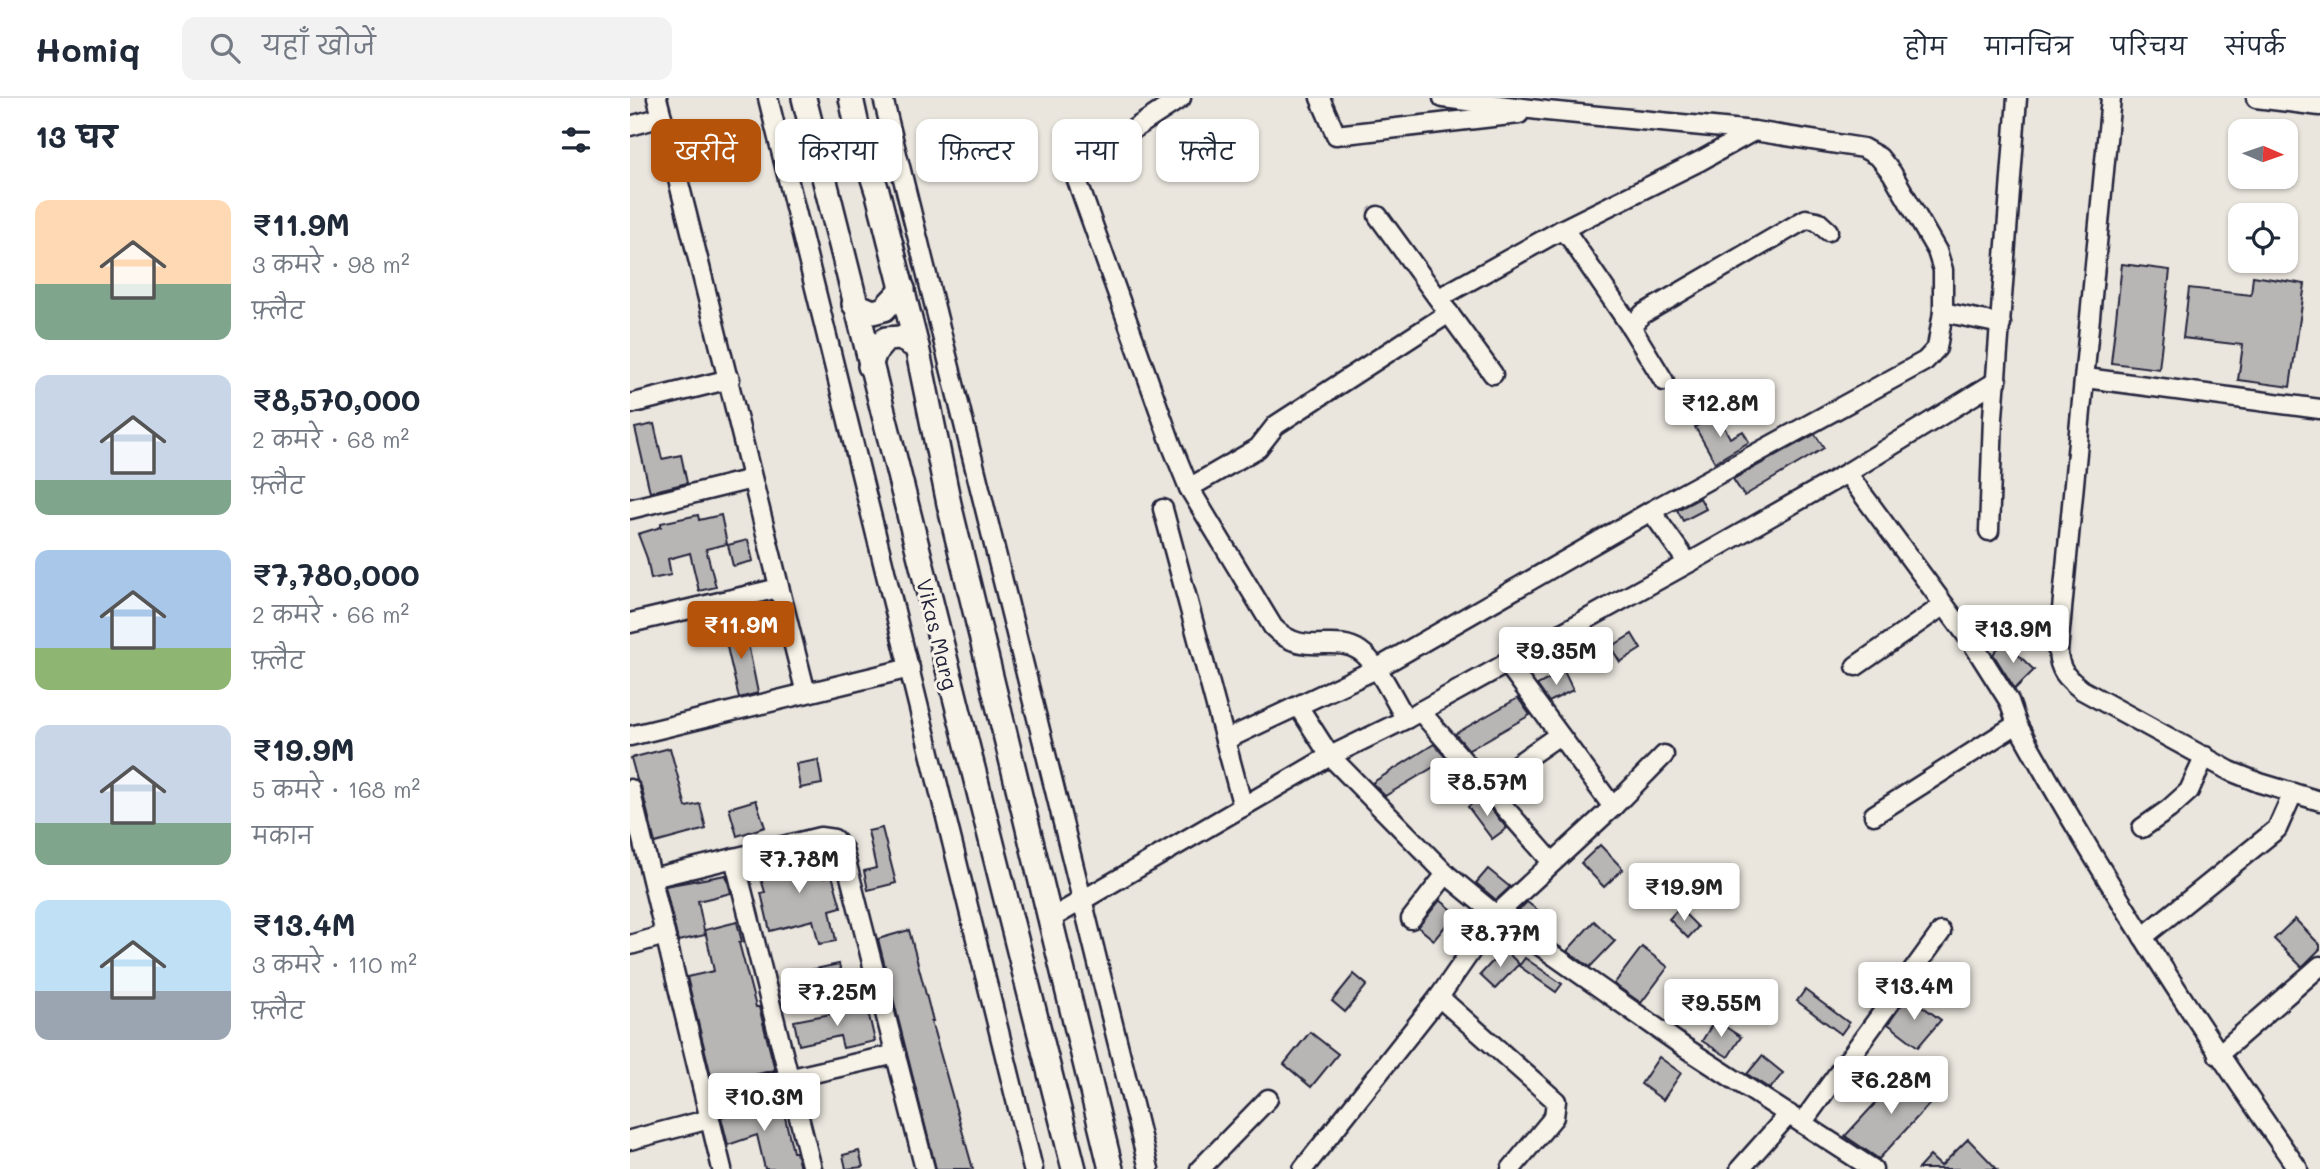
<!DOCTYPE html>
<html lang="hi">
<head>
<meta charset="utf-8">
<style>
  :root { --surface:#fff; --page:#f2f2f3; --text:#1f2937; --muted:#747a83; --line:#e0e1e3; --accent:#b45309 }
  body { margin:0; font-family:Mali,"Playpen Sans Deva",sans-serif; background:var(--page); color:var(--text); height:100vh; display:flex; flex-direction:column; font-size:26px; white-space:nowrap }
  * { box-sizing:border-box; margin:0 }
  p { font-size:23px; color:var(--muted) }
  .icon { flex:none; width:38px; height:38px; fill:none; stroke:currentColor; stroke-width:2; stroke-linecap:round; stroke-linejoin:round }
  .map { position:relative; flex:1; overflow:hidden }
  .panel { display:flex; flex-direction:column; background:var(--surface); width:630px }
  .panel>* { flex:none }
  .top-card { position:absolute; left:21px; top:21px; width:665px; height:63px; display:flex; gap:14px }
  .needle { width:46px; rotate:92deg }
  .fabs { position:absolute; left:1598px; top:21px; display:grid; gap:14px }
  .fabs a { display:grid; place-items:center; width:70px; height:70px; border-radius:14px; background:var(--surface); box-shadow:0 2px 5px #0004; font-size:35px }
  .price { position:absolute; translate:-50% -60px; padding:0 16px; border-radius:7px; background:#fff; color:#222; font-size:23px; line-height:46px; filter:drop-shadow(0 2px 4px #0008) }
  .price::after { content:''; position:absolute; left:50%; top:42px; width:21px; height:16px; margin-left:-10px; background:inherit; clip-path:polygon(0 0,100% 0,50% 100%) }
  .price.current { background:var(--accent); color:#fff }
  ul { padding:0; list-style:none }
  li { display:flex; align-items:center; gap:21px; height:175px; padding:0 35px }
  li span { display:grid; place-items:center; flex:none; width:196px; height:140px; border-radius:14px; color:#555 }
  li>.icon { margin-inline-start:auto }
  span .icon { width:84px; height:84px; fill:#fffc; stroke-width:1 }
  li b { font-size:30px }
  h2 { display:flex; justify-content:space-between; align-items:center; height:84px; padding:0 35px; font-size:30px }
  .pill { padding:0 24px; border-radius:14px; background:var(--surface); box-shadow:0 2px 5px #0004; font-size:24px; line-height:63px }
  .pill.current { background:var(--accent); color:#fff }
  header { display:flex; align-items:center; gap:42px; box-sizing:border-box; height:98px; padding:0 35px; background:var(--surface); border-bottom:2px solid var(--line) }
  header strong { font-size:33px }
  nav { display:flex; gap:38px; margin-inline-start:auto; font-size:24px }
  .search { width:490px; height:63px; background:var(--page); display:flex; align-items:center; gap:18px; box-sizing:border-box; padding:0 24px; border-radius:14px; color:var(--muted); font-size:26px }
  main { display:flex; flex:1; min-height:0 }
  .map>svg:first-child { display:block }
</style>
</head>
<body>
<header>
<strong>Homiq</strong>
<div class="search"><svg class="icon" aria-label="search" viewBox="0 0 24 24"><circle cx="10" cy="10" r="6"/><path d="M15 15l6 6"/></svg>यहाँ खोजें</div>
<nav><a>होम</a><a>मानचित्र</a><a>परिचय</a><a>संपर्क</a></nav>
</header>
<main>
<section class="panel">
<h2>13 घर<svg class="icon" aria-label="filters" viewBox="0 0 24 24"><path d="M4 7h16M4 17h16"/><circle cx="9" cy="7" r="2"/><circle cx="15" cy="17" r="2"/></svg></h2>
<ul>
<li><span style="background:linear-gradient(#ffd9b3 60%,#7fa58c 0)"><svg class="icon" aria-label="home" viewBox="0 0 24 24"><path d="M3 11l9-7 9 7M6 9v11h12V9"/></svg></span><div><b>₹11.9M</b><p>3 कमरे · 98 m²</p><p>फ़्लैट</p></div></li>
<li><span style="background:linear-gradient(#c9d6e8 75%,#7fa58c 0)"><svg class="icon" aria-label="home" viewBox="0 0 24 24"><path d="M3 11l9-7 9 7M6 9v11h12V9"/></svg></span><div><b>₹8,570,000</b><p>2 कमरे · 68 m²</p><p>फ़्लैट</p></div></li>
<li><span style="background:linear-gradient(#a9c7e8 70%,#8fb573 0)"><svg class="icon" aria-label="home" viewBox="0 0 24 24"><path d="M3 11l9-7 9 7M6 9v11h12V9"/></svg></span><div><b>₹7,780,000</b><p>2 कमरे · 66 m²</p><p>फ़्लैट</p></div></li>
<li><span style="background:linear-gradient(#c9d6e8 70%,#7fa58c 0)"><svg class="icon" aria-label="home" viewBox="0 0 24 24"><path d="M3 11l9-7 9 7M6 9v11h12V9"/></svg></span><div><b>₹19.9M</b><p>5 कमरे · 168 m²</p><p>मकान</p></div></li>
<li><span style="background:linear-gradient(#bfe0f5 65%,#9aa5b1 0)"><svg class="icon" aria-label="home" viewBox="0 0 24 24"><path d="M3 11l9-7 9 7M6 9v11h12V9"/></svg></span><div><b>₹13.4M</b><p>3 कमरे · 110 m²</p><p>फ़्लैट</p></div></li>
</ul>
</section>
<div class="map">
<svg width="1690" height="1071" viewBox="0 0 1690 1071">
  <rect width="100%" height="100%" fill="#eae6de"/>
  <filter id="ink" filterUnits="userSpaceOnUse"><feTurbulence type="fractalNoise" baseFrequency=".0143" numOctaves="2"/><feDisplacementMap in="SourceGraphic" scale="14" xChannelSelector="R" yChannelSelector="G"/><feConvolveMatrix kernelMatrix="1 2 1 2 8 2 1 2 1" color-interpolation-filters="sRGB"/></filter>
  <g filter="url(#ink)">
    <g fill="#b8b6b5" stroke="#22223b" stroke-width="2">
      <polygon points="1492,166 1540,172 1529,271 1481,265"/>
      <polygon points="1623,178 1675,186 1660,289 1608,282 1613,247 1553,240 1559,190 1621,197"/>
      <polygon points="1083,319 1090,331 1094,329 1100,340 1113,333 1119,344 1085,364 1065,329"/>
      <polygon points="24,326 32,361 51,357 57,385 20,394 5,330"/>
      <polygon points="1185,336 1194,350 1114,398 1103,381"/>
      <polygon points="1070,400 1076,411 1053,423 1047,412"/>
      <polygon points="68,417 69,422 91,417 97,446 76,451 86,489 69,493 60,455 38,461 41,477 21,481 17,460 8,436 31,429 31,425"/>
      <polygon points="118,442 123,463 103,468 98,447"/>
      <polygon points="114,526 128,595 109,600 93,532"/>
      <polygon points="1002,536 1011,551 990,564 981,549"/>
      <polygon points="1374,543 1404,572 1385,591 1363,556"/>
      <polygon points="934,573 943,592 919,604 907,587"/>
      <polygon points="888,600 900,617 839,652 825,636"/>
      <polygon points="804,646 817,661 755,698 742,685"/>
      <polygon points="40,650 56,709 70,706 76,731 25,745 11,688 7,682 1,660"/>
      <polygon points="188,662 192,686 170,690 166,666"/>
      <polygon points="850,699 877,730 862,741 838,709"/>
      <polygon points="126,702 135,729 107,738 99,710"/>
      <polygon points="252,730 266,785 238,792 234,773 246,770 238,733"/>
      <polygon points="970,747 993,771 974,789 951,765"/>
      <polygon points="184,752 194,780 202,777 211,809 200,812 206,843 189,846 183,822 140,833 131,795 135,794 127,768"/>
      <polygon points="858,771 880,789 866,802 846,785"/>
      <polygon points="96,777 101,795 68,803 75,837 48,843 35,788"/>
      <polygon points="810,802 826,815 804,842 788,829"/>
      <polygon points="897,804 918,820 910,831 887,814"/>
      <polygon points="1049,810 1068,829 1058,840 1039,821"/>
      <polygon points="1665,821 1690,847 1690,851 1672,869 1644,841"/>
      <polygon points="964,823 985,843 960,869 937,853"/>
      <polygon points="107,824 112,844 109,845 126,909 129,909 145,972 83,986 57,879 84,873 75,832"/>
      <polygon points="279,832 303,923 301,923 343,1071 306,1071 248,841"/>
      <polygon points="1012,849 1038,869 1011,905 984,886"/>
      <polygon points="874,851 889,866 865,891 850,877"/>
      <polygon points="895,860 932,886 926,894 889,868"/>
      <polygon points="209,866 213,880 192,885 193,890 161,897 157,877"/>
      <polygon points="724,876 737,887 715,914 702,903"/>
      <polygon points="1175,892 1219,925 1211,936 1167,903"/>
      <polygon points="1278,898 1311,922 1288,949 1258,926"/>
      <polygon points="237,909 245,943 213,950 210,938 169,947 164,923"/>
      <polygon points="1085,922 1111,939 1098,959 1072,943"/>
      <polygon points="680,934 708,956 681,989 654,966"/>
      <polygon points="1132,958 1153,975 1140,991 1117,976"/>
      <polygon points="1029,959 1051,975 1033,1002 1011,986"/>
      <polygon points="1275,973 1305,1000 1249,1061 1215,1038"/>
      <polygon points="151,1002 163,1054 166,1054 170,1071 135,1071 127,1037 98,1047 91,1019 124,1007"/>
      <polygon points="1338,1041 1367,1071 1288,1071 1300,1058 1311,1068"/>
      <polygon points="229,1053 233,1069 216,1071 213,1057"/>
    </g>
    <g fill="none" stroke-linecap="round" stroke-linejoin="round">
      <defs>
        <g id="minor">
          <path d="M27,0c52,198 98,397 149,595"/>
          <polyline points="138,0 403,1071"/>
          <polyline points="253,0 519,1071"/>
          <path d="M551,0l-108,71 99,277 17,42 84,139c31,32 60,6 87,24 18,12 34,49 46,68"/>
          <polyline points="690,0 706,37 889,16"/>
          <polyline points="813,0 917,13 1124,33 1233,50 1249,59 1262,75 1307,153 1313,172 1313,214 1307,250 1295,263 1021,413 1058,465"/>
          <path d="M1481,0l-53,553c1,20 9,27 24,39l148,81 30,12 60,18"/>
          <polyline points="1626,0 1690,8"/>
          <polyline points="0,28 32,19"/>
          <polyline points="748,118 863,276"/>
          <polyline points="931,132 1070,63 1124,33"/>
          <polyline points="809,200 931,132 941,141 1001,229 1013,216 1176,121 1187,123 1198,133"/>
          <polyline points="1313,214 1371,226"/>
          <polyline points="1001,229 1034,283"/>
          <polyline points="1456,280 1690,311"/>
          <polyline points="0,306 100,281"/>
          <path d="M1217,375l126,171 36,57 8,23c85,154 180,301 281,445"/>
          <polyline points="559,390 628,350 646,327 819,215"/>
          <polyline points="0,411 122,381"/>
          <polyline points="533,411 613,709"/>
          <polyline points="1359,433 1363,319 1387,0"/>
          <polyline points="0,525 149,490"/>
          <polyline points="876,564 983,709"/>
          <polyline points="1226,568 1314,507"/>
          <polyline points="668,608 700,658 816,776 866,817 1054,949 1243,1071"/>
          <polyline points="790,613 922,764"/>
          <polyline points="0,638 280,570"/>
          <polyline points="595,642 746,571 1021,413"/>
          <polyline points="856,688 929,637"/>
          <polyline points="0,691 92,1071"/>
          <polyline points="1244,717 1387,626"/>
          <polyline points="1512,730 1539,711 1559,693 1575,658"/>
          <polyline points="104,760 182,1071"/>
          <polyline points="22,780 190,739 204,741 213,751 295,1071"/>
          <polyline points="420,821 700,658 776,621 1073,457 1217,375 1367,283"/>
          <polyline points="781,821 816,776"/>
          <polyline points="1513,839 1647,731 1663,695"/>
          <polyline points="0,847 35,837"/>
          <polyline points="809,899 926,1003 924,1019 881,1071"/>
          <polyline points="1588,957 1690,868"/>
          <polyline points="75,1000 266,956"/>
          <polyline points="1172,1025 1311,834"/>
          <polyline points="0,1042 80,1021"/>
          <polyline points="570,1071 638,1001"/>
          <polyline points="673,1071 809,899 866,817 983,709 1034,657"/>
          <polyline points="1110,1071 1159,1016"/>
        </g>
        <g id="major">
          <polyline points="174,0 444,1071"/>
          <polyline points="221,0 229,37 248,96 287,249 319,406 481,1071"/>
          <polyline points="224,206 243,214 254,211 273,191"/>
          <polyline points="240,268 245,254 256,241 270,240 287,249"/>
        </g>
      </defs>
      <use href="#minor" stroke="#22223b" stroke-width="23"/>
      <use href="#major" stroke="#22223b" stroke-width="28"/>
      <use href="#minor" stroke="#f7f3e8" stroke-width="18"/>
      <use href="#major" stroke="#f7f3e8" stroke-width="23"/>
    </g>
  </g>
  <g text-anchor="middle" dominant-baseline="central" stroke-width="6" stroke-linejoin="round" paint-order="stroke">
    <g font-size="21" fill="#22223b" stroke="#f7f3e8">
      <text transform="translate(308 536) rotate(76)">Vikas Marg</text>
    </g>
  </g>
</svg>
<div class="fabs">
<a><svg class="needle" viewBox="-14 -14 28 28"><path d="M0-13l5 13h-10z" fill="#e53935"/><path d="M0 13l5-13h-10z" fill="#747a83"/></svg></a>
<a><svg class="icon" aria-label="locate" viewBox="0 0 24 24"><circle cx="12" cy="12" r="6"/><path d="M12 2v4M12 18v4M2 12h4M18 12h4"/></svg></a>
</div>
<b class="price" style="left:1090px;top:341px">₹12.8M</b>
<b class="price current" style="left:111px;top:563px">₹11.9M</b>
<b class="price" style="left:1383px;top:567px">₹13.9M</b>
<b class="price" style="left:926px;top:589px">₹9.35M</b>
<b class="price" style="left:857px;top:720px">₹8.57M</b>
<b class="price" style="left:169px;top:797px">₹7.78M</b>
<b class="price" style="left:1054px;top:825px">₹19.9M</b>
<b class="price" style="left:870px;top:871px">₹8.77M</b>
<b class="price" style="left:1284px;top:924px">₹13.4M</b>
<b class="price" style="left:207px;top:930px">₹7.25M</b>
<b class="price" style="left:1091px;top:941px">₹9.55M</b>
<b class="price" style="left:1261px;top:1018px">₹6.28M</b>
<b class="price" style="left:134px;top:1035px">₹10.3M</b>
<div class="top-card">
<a class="pill current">खरीदें</a>
<a class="pill">किराया</a>
<a class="pill">फ़िल्टर</a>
<a class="pill">नया</a>
<a class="pill">फ़्लैट</a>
</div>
</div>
</main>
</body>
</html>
